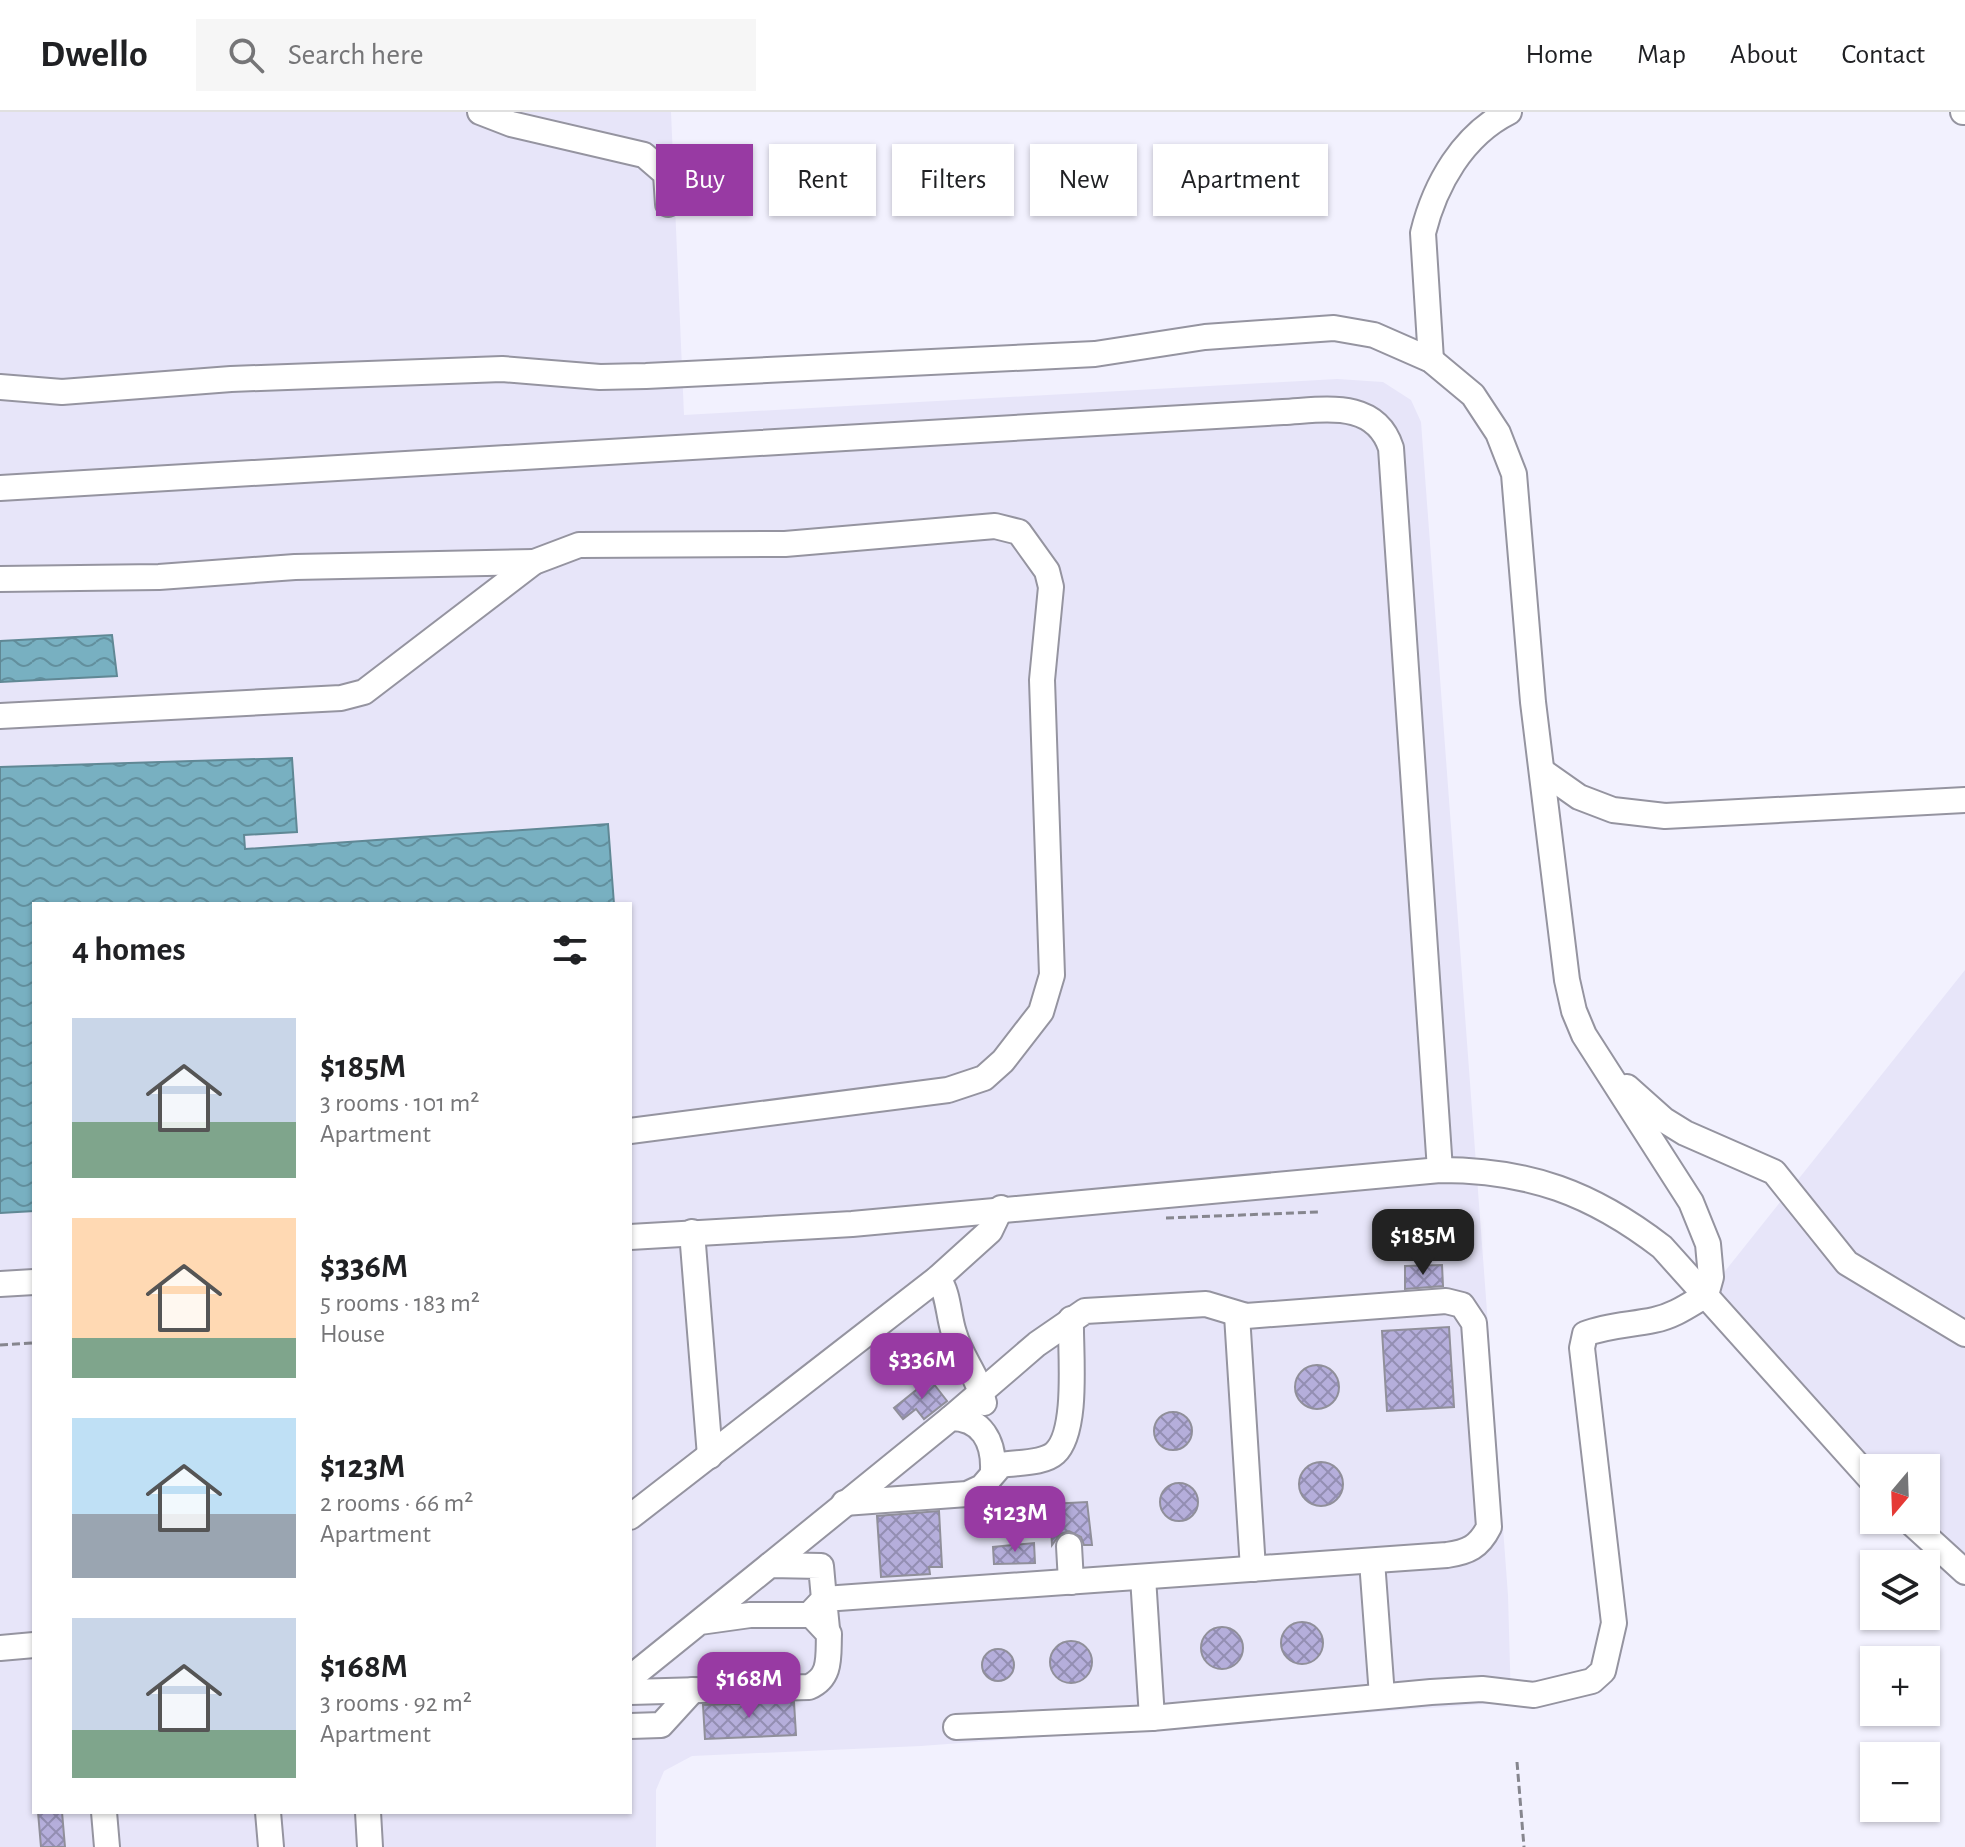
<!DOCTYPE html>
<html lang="en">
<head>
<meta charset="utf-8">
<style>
  :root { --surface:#fff; --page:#f6f6f6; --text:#202124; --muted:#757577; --line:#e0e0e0; --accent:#983aa3 }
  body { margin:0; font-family:"Alegreya Sans",sans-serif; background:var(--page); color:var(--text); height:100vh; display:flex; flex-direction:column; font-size:30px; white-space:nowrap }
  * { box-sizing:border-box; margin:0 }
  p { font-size:26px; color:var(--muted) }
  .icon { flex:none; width:44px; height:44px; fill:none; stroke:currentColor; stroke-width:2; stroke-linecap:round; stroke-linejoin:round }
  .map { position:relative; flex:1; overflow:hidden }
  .sheet { position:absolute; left:32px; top:790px; width:600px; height:912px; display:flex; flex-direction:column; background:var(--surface); border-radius:0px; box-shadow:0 2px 6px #0004 }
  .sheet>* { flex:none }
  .hud { position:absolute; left:656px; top:32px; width:760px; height:72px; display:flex; gap:16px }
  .needle { width:52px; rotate:199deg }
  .fabs { position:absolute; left:1860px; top:1342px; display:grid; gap:16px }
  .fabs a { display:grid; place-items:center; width:80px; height:80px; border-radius:0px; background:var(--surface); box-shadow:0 2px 6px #0004; font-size:40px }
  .price { position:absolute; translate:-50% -68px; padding:0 18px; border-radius:16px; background:var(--accent); color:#fff; font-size:26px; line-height:52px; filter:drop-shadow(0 2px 4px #0008) }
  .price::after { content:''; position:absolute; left:50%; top:48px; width:24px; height:18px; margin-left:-12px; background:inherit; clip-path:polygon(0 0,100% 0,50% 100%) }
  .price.active { background:#222; color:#fff }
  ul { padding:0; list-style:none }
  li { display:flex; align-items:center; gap:24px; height:200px; padding:0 40px }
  li span { display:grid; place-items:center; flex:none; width:224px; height:160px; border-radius:0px; color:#555 }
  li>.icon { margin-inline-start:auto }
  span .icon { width:96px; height:96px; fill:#fffc; stroke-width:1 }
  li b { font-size:34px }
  h2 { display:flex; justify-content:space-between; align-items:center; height:96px; padding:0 40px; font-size:34px }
  .tag { padding:0 28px; border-radius:0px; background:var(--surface); box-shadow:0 2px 6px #0004; font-size:28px; line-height:72px }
  .tag.active { background:var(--accent); color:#fff }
  header { display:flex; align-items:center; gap:48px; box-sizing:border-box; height:112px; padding:0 40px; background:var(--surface); border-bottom:2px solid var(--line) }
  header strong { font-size:38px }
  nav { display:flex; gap:44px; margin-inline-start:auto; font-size:28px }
  .search { width:560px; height:72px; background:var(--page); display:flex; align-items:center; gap:20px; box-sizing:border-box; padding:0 28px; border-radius:0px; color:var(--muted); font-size:30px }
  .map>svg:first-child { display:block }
</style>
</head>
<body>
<header>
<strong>Dwello</strong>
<div class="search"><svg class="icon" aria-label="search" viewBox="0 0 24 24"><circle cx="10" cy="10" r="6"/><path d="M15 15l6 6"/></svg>Search here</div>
<nav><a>Home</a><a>Map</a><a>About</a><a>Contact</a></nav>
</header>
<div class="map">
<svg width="1965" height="1735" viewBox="0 0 1965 1735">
  <defs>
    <pattern id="water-waves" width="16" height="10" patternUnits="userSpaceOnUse" patternTransform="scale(2)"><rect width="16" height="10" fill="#78b0c1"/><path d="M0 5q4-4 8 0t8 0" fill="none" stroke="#628f9d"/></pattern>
    <pattern id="building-cross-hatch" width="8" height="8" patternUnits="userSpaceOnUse" patternTransform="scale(2)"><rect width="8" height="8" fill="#b5aedb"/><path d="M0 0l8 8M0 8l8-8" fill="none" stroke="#938eb2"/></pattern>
  </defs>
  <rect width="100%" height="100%" fill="#f2f1fe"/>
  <g fill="#e7e5f9">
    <polygon points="0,0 671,0 684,303 1337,267 1383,270 1411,288 1421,310 1508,1483 1511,1590 921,1634 692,1644 664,1659 656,1678 656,1735 0,1735 0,1101 34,1099 34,1700 630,1700 630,792 614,792 608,713 245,737 244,723 292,646 0,655 0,570 116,564 112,523 0,529"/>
    <polygon points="1965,858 1965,1460 1908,1408 1926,1408 1926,1356 1874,1356 1706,1183"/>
  </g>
  <g fill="url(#water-waves)" stroke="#608895" stroke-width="2">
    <polygon points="112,523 117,564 0,570 0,529"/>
    <polygon points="292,646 297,720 244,723 245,737 608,712 614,792 34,792 34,1099 0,1101 0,655"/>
  </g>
  <g fill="url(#building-cross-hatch)" stroke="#908f9a" stroke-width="2">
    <polygon points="1442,1153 1443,1174 1405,1177 1405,1154"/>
    <polygon points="1449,1215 1454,1295 1387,1299 1382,1219"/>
    <circle cx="1317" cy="1275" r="22"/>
    <polygon points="930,1267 947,1289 924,1307 916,1297 903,1307 894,1296"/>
    <circle cx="1173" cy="1319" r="19"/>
    <circle cx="1321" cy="1372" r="22"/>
    <circle cx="1179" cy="1390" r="19"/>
    <polygon points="1087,1390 1092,1433 1084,1433 1081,1425 1069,1419 1060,1422 1052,1433 1050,1392"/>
    <polygon points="939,1399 942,1455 929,1455 930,1462 881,1465 877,1404"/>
    <polygon points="1034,1431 1035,1451 994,1452 993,1435"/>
    <circle cx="1302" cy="1531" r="21"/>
    <circle cx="1222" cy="1536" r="21"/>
    <circle cx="1071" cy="1550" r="21"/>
    <circle cx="998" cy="1553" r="16"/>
    <polygon points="794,1590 796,1623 705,1627 703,1593"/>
    <polygon points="38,1700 62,1700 65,1735 41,1735"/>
  </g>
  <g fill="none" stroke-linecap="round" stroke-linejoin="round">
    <defs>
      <g id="minor">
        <polyline points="480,0 511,12 644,43 666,62 668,92"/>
        <polyline points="1963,0 1965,0"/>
        <path d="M1431,248l-8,-127c12,-49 40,-98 86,-121"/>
        <path d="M0,275l62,5 169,-13 271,-10 98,8 46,-1 449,-22 110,-17 129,-9 40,7 57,25 42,35 25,38 16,41 19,228 34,278 7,31 10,24 107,167 17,42 3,33 -5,18c-17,10 -32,21 -52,25 -23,5 -46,5 -69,14l-3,14 32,275 -11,48 -11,10 -58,14 -52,-6 -51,3 -279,26 -196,9"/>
        <path d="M0,376l1283,-76c41,-2 92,-13 108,36l49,722"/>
        <polyline points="0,467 159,465 295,455 534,450"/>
        <polyline points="0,604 341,586 364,580 534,450 579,433 785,432 995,414 1019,420 1047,459 1051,475 1042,568 1052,863 1041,900 1003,949 984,966 948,978 630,1019"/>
        <polyline points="1542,659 1579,685 1613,698 1665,704 1965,688"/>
        <polyline points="1627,975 1664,1008 1685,1021 1774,1060 1847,1151 1965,1222"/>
        <polyline points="692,1120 710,1344"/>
        <path d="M630,1125l222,-13 588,-54c89,0 152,23 222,77l212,236"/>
        <path d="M938,1166c11,16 10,37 16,55 7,25 25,44 30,70"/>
        <polyline points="0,1172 34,1170"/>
        <polyline points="1237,1203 1253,1457"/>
        <path d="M844,1391l123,-9 15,-7 19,-22c16,-3 42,-1 54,-12 24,-22 15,-103 16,-134"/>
        <polyline points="630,1405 938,1166 990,1119 1001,1096"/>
        <polyline points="1908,1408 1965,1460"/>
        <polyline points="1069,1434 1071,1470"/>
        <polyline points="1372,1449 1382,1584"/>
        <path d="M770,1453l181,-147c31,0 43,24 42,52"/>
        <polyline points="1143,1465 1152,1606"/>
        <path d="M827,1517l-3,-30 623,-44c21,-3 32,-8 42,-28l-15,-204 -12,-18 -16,-4 -200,15 -40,-12 -121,7 -48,33 -86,74"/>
        <polyline points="0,1536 34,1533"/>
        <polyline points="630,1566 770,1453 821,1454 824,1487 809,1503 750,1503 700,1510"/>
        <path d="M630,1580l179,-5c23,-10 19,-31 20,-53l-15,-16"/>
        <polyline points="630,1614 661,1613 693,1578"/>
        <polyline points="104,1700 107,1735"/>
        <polyline points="268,1700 271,1735"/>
        <polyline points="368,1700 370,1735"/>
      </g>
    </defs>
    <use href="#minor" stroke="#9594a0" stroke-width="28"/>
    <g stroke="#86868e" stroke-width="3" stroke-dasharray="8 4" stroke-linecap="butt">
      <polyline points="1166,1106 1318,1100"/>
      <polyline points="0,1233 34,1231"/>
      <polyline points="1517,1650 1524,1735"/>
    </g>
    <use href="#minor" stroke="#fff" stroke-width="24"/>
  </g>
</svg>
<div class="fabs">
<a><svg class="needle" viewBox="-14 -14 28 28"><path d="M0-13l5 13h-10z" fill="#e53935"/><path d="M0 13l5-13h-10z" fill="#757577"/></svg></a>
<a><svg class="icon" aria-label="layers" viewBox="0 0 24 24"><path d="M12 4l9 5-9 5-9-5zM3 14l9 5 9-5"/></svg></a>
<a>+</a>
<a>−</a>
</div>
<b class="price active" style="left:1423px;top:1165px">$185M</b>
<b class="price" style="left:922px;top:1289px">$336M</b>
<b class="price" style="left:1015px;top:1442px">$123M</b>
<b class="price" style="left:749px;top:1608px">$168M</b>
<div class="hud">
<a class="tag active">Buy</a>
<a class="tag">Rent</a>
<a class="tag">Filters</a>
<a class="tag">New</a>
<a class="tag">Apartment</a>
</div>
<section class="sheet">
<h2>4 homes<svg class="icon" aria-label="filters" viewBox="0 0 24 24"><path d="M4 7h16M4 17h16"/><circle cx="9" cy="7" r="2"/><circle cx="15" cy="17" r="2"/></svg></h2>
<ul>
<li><span style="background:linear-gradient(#c9d6e8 65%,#7fa58c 0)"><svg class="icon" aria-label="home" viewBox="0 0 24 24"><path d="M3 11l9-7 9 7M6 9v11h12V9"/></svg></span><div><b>$185M</b><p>3 rooms · 101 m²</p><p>Apartment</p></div></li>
<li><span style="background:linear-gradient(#ffd9b3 75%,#7fa58c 0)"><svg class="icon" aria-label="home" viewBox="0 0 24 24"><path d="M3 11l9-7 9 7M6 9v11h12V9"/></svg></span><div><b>$336M</b><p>5 rooms · 183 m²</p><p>House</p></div></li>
<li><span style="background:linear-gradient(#bfe0f5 60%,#9aa5b1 0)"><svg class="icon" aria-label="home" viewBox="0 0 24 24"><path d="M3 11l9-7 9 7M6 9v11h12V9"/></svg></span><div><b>$123M</b><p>2 rooms · 66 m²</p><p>Apartment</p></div></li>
<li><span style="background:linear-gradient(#c9d6e8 70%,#7fa58c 0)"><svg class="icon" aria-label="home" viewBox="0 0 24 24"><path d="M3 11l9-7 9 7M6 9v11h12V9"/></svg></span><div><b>$168M</b><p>3 rooms · 92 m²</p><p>Apartment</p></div></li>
</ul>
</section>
</div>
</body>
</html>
